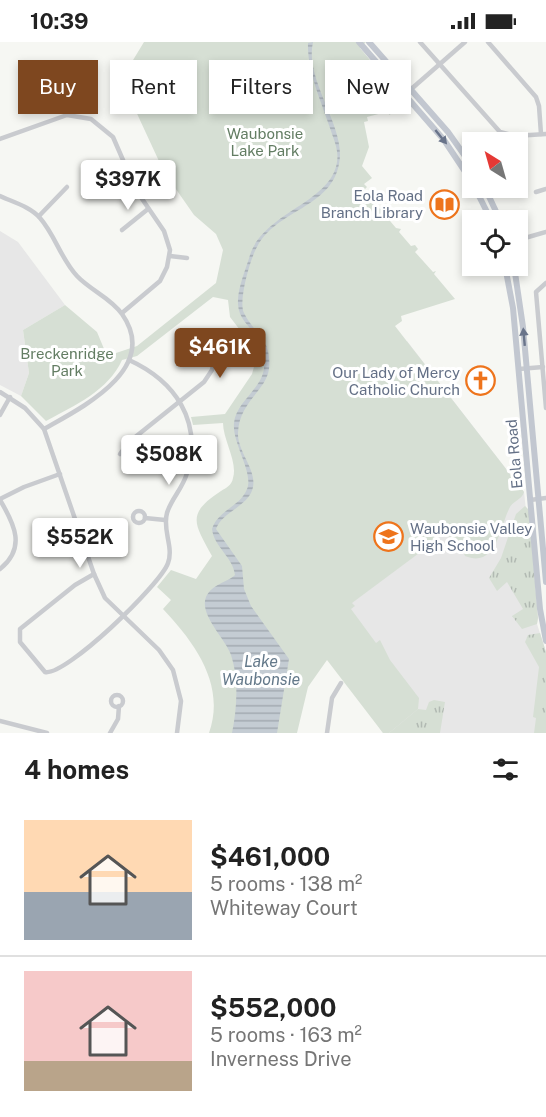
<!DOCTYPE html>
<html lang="en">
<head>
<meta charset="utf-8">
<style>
  :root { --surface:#fff; --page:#f6f6f6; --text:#222; --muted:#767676; --line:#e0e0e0; --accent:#7e471f }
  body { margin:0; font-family:"Public Sans",sans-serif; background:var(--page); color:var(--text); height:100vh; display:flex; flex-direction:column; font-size:22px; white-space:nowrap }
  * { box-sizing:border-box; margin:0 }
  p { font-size:20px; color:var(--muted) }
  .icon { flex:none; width:33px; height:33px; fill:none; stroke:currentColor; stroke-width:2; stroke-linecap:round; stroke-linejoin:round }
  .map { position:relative; height:691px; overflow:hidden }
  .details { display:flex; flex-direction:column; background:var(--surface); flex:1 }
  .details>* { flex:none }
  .banner { position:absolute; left:18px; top:18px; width:510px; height:54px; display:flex; gap:12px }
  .needle { width:39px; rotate:323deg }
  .tools { position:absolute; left:462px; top:90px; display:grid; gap:12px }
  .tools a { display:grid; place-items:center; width:66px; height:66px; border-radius:0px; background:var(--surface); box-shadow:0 3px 9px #0003; font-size:30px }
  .price { position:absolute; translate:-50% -51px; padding:0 14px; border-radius:6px; background:#fff; color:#222; font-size:20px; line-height:39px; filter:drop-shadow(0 2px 3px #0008) }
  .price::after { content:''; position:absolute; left:50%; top:36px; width:18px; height:14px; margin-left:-9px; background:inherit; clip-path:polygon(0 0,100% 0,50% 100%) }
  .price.active { background:var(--accent); color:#fff }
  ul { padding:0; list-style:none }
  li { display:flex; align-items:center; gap:18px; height:150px; padding:0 24px }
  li+li { border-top:2px solid var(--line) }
  li span { display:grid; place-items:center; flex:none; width:168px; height:120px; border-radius:0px; color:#555 }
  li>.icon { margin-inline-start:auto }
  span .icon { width:72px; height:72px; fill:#fffc; stroke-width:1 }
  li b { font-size:26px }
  h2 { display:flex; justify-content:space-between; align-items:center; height:72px; padding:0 24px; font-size:26px }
  .chip { padding:0 21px; border-radius:0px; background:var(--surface); box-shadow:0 3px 9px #0003; font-size:21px; line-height:54px }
  .chip.active { background:var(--accent); color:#fff }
  .status { display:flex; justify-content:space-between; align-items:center; height:42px; padding:0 30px; background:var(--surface); direction:ltr }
  .status svg { height:16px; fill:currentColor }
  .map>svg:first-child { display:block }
</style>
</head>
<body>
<div class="status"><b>10:39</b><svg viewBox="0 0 49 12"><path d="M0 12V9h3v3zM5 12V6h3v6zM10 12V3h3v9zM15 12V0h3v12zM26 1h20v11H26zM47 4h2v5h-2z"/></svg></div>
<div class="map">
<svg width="546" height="691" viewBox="0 0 546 691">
  <defs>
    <pattern id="grass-tufts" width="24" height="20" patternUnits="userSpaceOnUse" patternTransform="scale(1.5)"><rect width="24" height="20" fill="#d6dfd4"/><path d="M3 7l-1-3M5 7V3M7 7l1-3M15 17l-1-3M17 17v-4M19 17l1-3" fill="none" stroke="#b1b9b2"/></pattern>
    <pattern id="water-rules" width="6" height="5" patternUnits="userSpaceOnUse" patternTransform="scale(1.5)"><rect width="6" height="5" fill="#c4ccd3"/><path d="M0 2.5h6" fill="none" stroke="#a3aab1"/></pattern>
  </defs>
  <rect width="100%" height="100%" fill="#f6f7f3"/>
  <g fill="#e7e7e7">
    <polygon points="0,189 18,200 65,263 23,288 29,331 21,354 0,343"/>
    <polygon points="407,299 524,450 538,576 537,582 546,610 546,691 383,691 248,490"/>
  </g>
  <g fill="url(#grass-tufts)">
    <polygon points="525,464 529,468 538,576 537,582 522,587 512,574 523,567 507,540 497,549 489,536 501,516 516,472"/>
    <polygon points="540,591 546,610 546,691 534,691 536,676 533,675 539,625 525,600 528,593"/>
    <polygon points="434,658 445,660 440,691 389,691 418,667 426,668 429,660"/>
  </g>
  <path fill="#d6dfd4" d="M144,0h222l-6,6 36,43v7l-6,17 -4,-3 -19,5 1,4 -4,1 5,25 -7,19 10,12 -8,6 3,3 -3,3 16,19 4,-1 4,5 -3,2 11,13 5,1 -2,3 12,14 4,-1 3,4 -3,3 18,20 3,-1 -2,3 21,25 -54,17 1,5 -7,5 129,166c-2,8 -12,9 -15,17 -9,18 -13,60 -44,47l-5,-11 -4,3 -11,-19 -6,5 -1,5 -86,64 3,3 -4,3 25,34 4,-3 10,20 29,38 -1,11 -29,24h-6l-56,-73 -19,27 -11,46h-88c17,-48 -14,-90 -46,-124l8,-9 -14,-13 14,-17 25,9 16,-23c-18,-33 -26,-42 9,-65 5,-3 11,-6 12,-13 5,-16 -10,-38 -10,-55l-30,2 -2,-8 34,-3 27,-40 3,-11 -2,-16 -23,-30 -2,-17 -15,-3 -76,59 -15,4c-13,30 -48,46 -76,61l-25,-25 8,-23 -6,-43 42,-25 32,27 10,24 30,-10 79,-63 7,-33 -7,-16 -22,-19 -30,-43 -31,-67 -20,-12z"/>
  <path fill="url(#water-rules)" d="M313,0c-9,40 34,85 26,122 -8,44 -63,46 -82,83 -7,12 -19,55 -13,66 11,22 28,26 25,56 -3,22 -30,33 -31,64 -1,20 23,40 13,60 -8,15 -29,20 -35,36l26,37 2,23 7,17 38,53 -12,74h-45c5,-24 7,-54 -1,-78 -6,-17 -32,-40 -25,-58 6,-13 20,-14 29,-22 -2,-18 -21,-28 -23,-46 6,-19 28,-22 35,-40 7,-16 -15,-46 -13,-66 2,-21 28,-34 30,-55 5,-36 -25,-39 -26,-64 -1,-15 8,-35 12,-49 14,-43 81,-52 87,-93 2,-11 -3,-22 -6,-31 -9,-28 -24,-59 -23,-88z"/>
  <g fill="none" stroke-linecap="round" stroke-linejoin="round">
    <g stroke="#c9cbcf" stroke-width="4.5">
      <polyline points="420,0 500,90 515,94 546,92"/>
      <polyline points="488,0 536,55 539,64 541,92"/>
      <polyline points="409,49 465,0"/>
      <polyline points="0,97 67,73 91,77 113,95 136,148 164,189 170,208 167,225 160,239 122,271"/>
      <polyline points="536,150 546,147"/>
      <path d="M0,154c13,6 31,11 40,22 15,17 21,41 37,58 13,14 34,22 45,38 39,55 -41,94 -78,115"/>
      <polyline points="39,174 67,145"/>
      <polyline points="122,188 148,167"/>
      <polyline points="518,198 546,190"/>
      <polyline points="170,214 187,216"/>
      <polyline points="546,241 536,250 546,366"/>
      <polyline points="519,327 543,325"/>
      <polyline points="0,350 25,366 44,387 94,532 105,556 159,608 173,628 181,659 177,691"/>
      <polyline points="0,373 10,355"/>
      <polyline points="120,412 129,400 204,340 212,328 215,313 209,303"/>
      <polyline points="0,457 24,445 60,432"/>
      <path d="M0,458c15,25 26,48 0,69"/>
      <polyline points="530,458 546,456"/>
      <circle cx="139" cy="475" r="6"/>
      <polyline points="145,476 165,478"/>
      <path d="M94,532l-19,11 -55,44v13l25,30c20,5 116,-88 123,-109 6,-16 -6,-33 -1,-50 4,-14 16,-25 20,-40 16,-52 -12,-92 -58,-113"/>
      <circle cx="117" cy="659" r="6"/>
      <polyline points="0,679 47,691"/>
      <polyline points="110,691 118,677 119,664"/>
      <polyline points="327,691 332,656 341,641"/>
    </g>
    <g stroke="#c2c7d0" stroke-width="6">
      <polyline points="359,0 444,98 472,140"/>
      <polyline points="369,0 448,90 472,124"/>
      <polyline points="475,146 491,178"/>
      <polyline points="485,146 500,178"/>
      <polyline points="505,224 513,266 540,567 546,599"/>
      <polyline points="514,224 523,285 546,540"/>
    </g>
  </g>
  <defs><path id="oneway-solid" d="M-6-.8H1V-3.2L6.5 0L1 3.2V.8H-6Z" transform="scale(1.5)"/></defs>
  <g fill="#69748a">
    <use href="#oneway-solid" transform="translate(441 95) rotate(51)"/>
    <use href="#oneway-solid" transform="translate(524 295) rotate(-95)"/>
  </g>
  <defs>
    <symbol id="library-ring" viewBox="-11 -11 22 22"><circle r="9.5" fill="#fff" stroke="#ee741c" stroke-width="1.5"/><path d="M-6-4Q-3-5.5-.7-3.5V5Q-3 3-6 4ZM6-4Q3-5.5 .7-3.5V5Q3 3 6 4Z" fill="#ee741c"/></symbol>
    <symbol id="church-ring" viewBox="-11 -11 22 22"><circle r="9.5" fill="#fff" stroke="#ee741c" stroke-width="1.5"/><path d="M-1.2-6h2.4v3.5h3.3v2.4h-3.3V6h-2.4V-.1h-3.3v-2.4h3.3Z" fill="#ee741c"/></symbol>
    <symbol id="school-ring" viewBox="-11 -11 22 22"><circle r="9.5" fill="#fff" stroke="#ee741c" stroke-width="1.5"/><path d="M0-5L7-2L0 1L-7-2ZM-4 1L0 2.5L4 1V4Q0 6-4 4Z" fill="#ee741c"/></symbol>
  </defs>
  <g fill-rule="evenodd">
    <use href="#library-ring" x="428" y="146" width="33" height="33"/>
    <use href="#church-ring" x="464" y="322" width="33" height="33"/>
    <use href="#school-ring" x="372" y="478" width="33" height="33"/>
  </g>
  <g text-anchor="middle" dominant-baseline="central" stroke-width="6" stroke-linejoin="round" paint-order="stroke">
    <g font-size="15" fill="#637d63" stroke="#fff">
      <text x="265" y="91">Waubonsie<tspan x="265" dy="17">Lake Park</tspan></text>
      <text x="67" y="311">Breckenridge<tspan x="67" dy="17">Park</tspan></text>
    </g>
    <g font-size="15" fill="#647086" stroke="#fff" text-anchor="end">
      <text x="423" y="153">Eola Road<tspan x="423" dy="17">Branch Library</tspan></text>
      <text x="460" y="330">Our Lady of Mercy<tspan x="460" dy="17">Catholic Church</tspan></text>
      <text x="410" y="486" text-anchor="start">Waubonsie Valley<tspan x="410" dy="17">High School</tspan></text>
    </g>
    <g font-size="15" fill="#647086" stroke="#fff">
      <text transform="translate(514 412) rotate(-95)">Eola Road</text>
    </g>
    <g font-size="16" font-style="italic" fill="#64798a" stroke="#fff">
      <text x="261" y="619">Lake<tspan x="261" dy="18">Waubonsie</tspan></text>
    </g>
  </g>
</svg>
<div class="tools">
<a><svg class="needle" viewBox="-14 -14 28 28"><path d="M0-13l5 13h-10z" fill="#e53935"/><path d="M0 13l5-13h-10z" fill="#767676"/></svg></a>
<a><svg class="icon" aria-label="locate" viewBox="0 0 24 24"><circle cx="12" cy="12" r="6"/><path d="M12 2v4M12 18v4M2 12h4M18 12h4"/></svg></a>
</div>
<b class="price" style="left:128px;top:169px">$397K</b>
<b class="price active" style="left:220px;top:337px">$461K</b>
<b class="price" style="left:169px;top:444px">$508K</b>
<b class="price" style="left:80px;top:527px">$552K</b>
<div class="banner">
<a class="chip active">Buy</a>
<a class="chip">Rent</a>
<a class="chip">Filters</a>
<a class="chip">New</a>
</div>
</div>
<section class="details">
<h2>4 homes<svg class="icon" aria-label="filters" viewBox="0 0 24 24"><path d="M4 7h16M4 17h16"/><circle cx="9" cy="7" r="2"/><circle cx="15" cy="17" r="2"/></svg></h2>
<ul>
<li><span style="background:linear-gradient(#ffd9b3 60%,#9aa5b1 0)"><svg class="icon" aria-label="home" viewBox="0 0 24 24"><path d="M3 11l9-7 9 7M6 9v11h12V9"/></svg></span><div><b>$461,000</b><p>5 rooms · 138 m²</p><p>Whiteway Court</p></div></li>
<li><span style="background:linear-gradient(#f6c9c9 75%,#b9a48a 0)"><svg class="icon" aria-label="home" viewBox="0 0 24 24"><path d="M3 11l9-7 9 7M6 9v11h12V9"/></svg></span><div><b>$552,000</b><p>5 rooms · 163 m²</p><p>Inverness Drive</p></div></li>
</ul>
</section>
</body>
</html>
